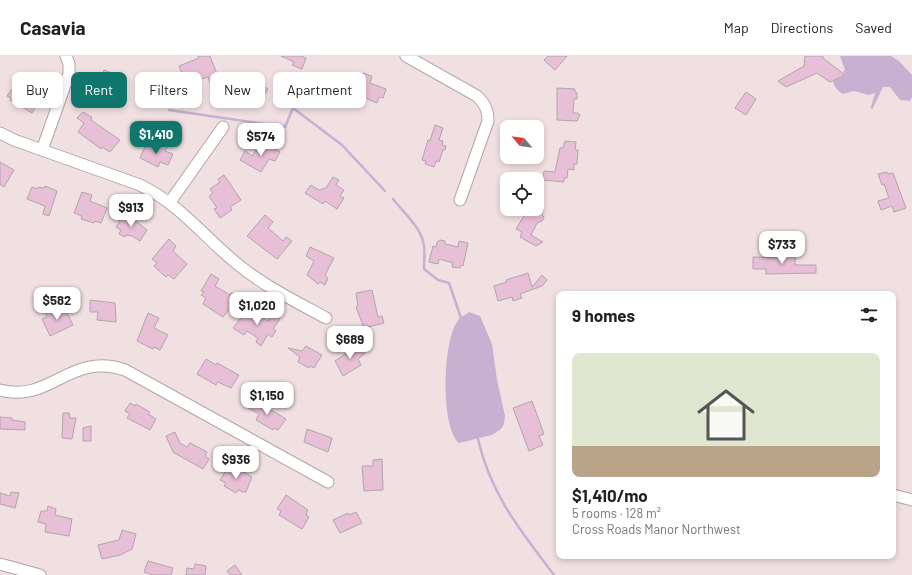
<!DOCTYPE html>
<html lang="en">
<head>
<meta charset="utf-8">
<style>
  :root { --surface:#fff; --page:#f2f2f2; --text:#202124; --muted:#757577; --line:#e0e0e0; --accent:#0f766e }
  body { margin:0; font-family:Barlow,sans-serif; background:var(--page); color:var(--text); height:100vh; display:flex; flex-direction:column; font-size:15px; white-space:nowrap }
  * { box-sizing:border-box; margin:0 }
  p { font-size:13px; color:var(--muted) }
  .icon { flex:none; width:22px; height:22px; fill:none; stroke:currentColor; stroke-width:2; stroke-linecap:round; stroke-linejoin:round }
  .map { position:relative; flex:1; overflow:hidden }
  .details { position:absolute; left:556px; top:235px; width:340px; height:268px; display:flex; flex-direction:column; background:var(--surface); border-radius:8px; box-shadow:0 2px 6px #0003 }
  .details>* { flex:none }
  .banner { position:absolute; left:12px; top:16px; width:380px; height:36px; display:flex; gap:8px }
  .needle { width:26px; rotate:299deg }
  .fabs { position:absolute; left:500px; top:64px; display:grid; gap:8px }
  .fabs a { display:grid; place-items:center; width:44px; height:44px; border-radius:8px; background:var(--surface); box-shadow:0 2px 6px #0003; font-size:20px }
  .price { position:absolute; translate:-50% -34px; padding:0 9px; border-radius:8px; background:#fff; color:#222; font-size:13px; line-height:26px; filter:drop-shadow(0 1px 2px #0008) }
  .price::after { content:''; position:absolute; left:50%; top:24px; width:12px; height:9px; margin-left:-6px; background:inherit; clip-path:polygon(0 0,100% 0,50% 100%) }
  .price.selected { background:var(--accent); color:#fff }
  ul { padding:0; list-style:none }
  li { display:grid; align-content:center; gap:8px; height:212px; padding:0 16px }
  li+li { border-top:1px solid var(--line) }
  li span { display:grid; place-items:center; height:124px; border-radius:8px; color:#555 }
  li>.icon { margin-inline-start:auto }
  span .icon { width:72px; height:72px; fill:#fffc; stroke-width:1 }
  li b { font-size:17px }
  h2 { display:flex; justify-content:space-between; align-items:center; height:48px; padding:0 16px; font-size:17px }
  .chip { padding:0 14px; border-radius:8px; background:var(--surface); box-shadow:0 2px 6px #0003; font-size:14px; line-height:36px }
  .chip.selected { background:var(--accent); color:#fff }
  header { display:flex; align-items:center; gap:24px; box-sizing:border-box; height:56px; padding:0 20px; background:var(--surface); border-bottom:1px solid var(--line) }
  header strong { font-size:19px }
  nav { display:flex; gap:22px; margin-inline-start:auto; font-size:14px }
  .map>svg:first-child { display:block }
</style>
</head>
<body>
<header>
<strong>Casavia</strong>
<nav><a>Map</a><a>Directions</a><a>Saved</a></nav>
</header>
<div class="map">
<svg width="912" height="519" viewBox="0 0 912 519">
  <rect width="100%" height="100%" fill="#f1e0e2"/>
  <g fill="#c8b0d3">
    <path d="M840,0h51l8,5 13,14v22l-2,4 -10,-1 -10,-13h-7l-11,23 -1,-3 4,-14 -6,2 -15,-4 -11,3c-5,-3 -9,-7 -10,-13l13,-6 -3,-3 2,-2z"/>
    <path d="M469,256l11,4 12,28 5,36 8,36 -1,8 -3,5 -9,6 -33,8c-19,-17 -16,-102 -2,-121 2,-4 8,-7 12,-10z"/>
  </g>
  <g fill="none" stroke-linecap="round" stroke-linejoin="round">
    <g stroke="#c8b0d3" stroke-width="2.5">
      <polyline points="169,54 285,71 293,52 342,89 385,135"/>
      <path d="M393,143c11,14 29,29 31,47 1,8 0,16 0,23l14,11 11,3 12,35"/>
      <path d="M478,383c13,56 42,91 76,136"/>
    </g>
  </g>
  <g fill="#e7bfd6" stroke="#b2a5ac">
    <polygon points="198,0 210,0 222,31 213,34 208,21 192,26 195,38 191,40 179,10 199,2"/>
    <polygon points="281,0 301,0 306,2 302,13 292,9 294,6"/>
    <polygon points="548,0 567,0 555,14 544,4"/>
    <polygon points="805,0 823,0 823,2 845,19 830,26 817,17 786,31 778,25 804,10"/>
    <polygon points="104,14 123,22 118,34 121,36 116,46 103,39 99,48 91,44"/>
    <polygon points="363,17 372,20 370,27 386,33 383,42 379,41 377,47 361,40 364,31 359,29"/>
    <polygon points="244,18 268,33 260,46 254,42 251,47 238,39 241,35 236,32"/>
    <polygon points="21,25 36,34 33,40 40,44 32,57 10,44 11,42 7,40 15,29 18,31"/>
    <polygon points="557,32 575,33 575,36 577,37 577,43 574,43 573,57 578,57 580,59 577,65 557,64"/>
    <polygon points="746,36 756,43 746,59 735,52"/>
    <polygon points="83,56 92,61 91,64 120,84 110,96 102,91 101,93 78,76 84,67 77,62"/>
    <polygon points="435,69 443,72 439,84 443,85 442,89 446,90 445,94 443,94 439,106 436,105 434,111 425,108 426,105 422,104 428,84 430,85"/>
    <polygon points="565,85 576,86 575,94 578,94 577,108 574,108 574,114 568,113 567,122 564,122 564,126 543,124 544,115 555,116 560,92 563,92"/>
    <polygon points="147,86 159,92 161,87 168,90 165,95 173,98 168,109 160,106 158,111 140,102"/>
    <polygon points="263,87 269,91 270,89 280,96 275,105 269,103 261,116 240,104 245,95 252,100 257,93 260,93"/>
    <polygon points="0,106 14,114 4,131 0,128"/>
    <polygon points="887,116 888,118 893,117 906,152 894,156 892,150 881,154 878,145 889,142 884,128 882,129 878,118"/>
    <polygon points="224,119 241,144 230,151 232,154 220,162 214,153 217,152 209,140 213,137 210,133 220,126 218,123"/>
    <polygon points="333,121 339,124 336,129 344,134 340,140 344,142 337,153 325,145 323,148 305,137 311,129 319,134 326,132"/>
    <polygon points="45,130 57,135 49,160 43,158 45,150 27,143 32,131 37,133 38,131 44,132"/>
    <polygon points="82,136 92,139 90,145 107,152 101,167 95,165 94,167 81,163 82,160 74,157"/>
    <polygon points="528,153 544,153 542,158 544,162 542,165 537,167 531,179 543,186 536,190 520,181 522,176 516,173"/>
    <polygon points="125,157 147,174 140,185 132,180 126,179 125,181 119,178 121,174 116,171"/>
    <polygon points="265,159 273,166 268,172 283,185 286,181 292,185 277,203 247,180"/>
    <polygon points="169,183 176,190 173,195 187,208 174,223 168,219 166,221 154,210 157,207 152,203"/>
    <polygon points="440,184 445,185 445,188 458,191 459,185 468,187 463,210 461,209 460,212 452,211 453,207 439,203 438,208 429,206 433,190 436,191 437,186"/>
    <polygon points="310,191 334,202 325,219 328,222 325,229 320,226 318,228 307,219 314,205 306,200"/>
    <polygon points="783,195 795,195 795,209 816,209 816,217 766,218 766,213 753,213 753,201 783,202"/>
    <polygon points="528,217 532,231 542,219 547,224 542,230 520,238 522,242 513,245 512,241 498,245 494,230 507,226 506,224"/>
    <polygon points="211,218 219,223 215,230 230,239 231,237 237,240 231,251 223,261 203,248 206,242 201,239 204,236 201,235"/>
    <polygon points="372,234 378,261 382,260 384,267 364,272 356,251 358,250 356,237"/>
    <polygon points="90,244 115,247 116,266 97,264 98,256 90,256"/>
    <polygon points="59,251 60,255 65,253 73,269 50,280 42,263 47,261 45,256"/>
    <polygon points="248,253 268,265 272,258 280,263 273,273 276,275 272,281 268,278 261,290 256,286 258,282 247,275 244,279 233,272"/>
    <polygon points="148,257 159,262 154,272 168,279 160,294 154,291 153,293 137,285"/>
    <polygon points="360,288 365,297 358,303 361,309 343,320 335,305"/>
    <polygon points="306,290 322,299 314,312 310,310 309,312 298,306 300,301 288,292 302,295"/>
    <polygon points="206,303 216,309 217,307 239,319 231,332 218,326 216,329 197,318"/>
    <polygon points="253,343 286,363 278,374 274,372 273,374 256,364 259,358 248,352"/>
    <polygon points="532,345 544,378 539,380 543,389 529,395 513,352"/>
    <polygon points="130,347 135,350 136,348 150,356 148,358 156,363 150,374 127,362 130,358 125,355"/>
    <polygon points="63,357 69,357 70,362 76,362 72,383 62,382"/>
    <polygon points="0,361 12,362 12,364 25,366 25,374 0,373"/>
    <polygon points="91,370 91,385 83,385 83,372"/>
    <polygon points="307,373 332,382 328,396 304,386"/>
    <polygon points="175,376 180,387 187,391 190,387 207,396 205,400 209,403 203,413 173,396 166,380"/>
    <polygon points="382,403 383,434 364,435 362,410 373,410 373,404"/>
    <polygon points="230,408 252,421 246,436 243,436 238,434 236,437 224,430 226,427 220,424"/>
    <polygon points="11,436 19,437 15,452 0,448 0,437 10,440"/>
    <polygon points="286,439 308,454 306,459 309,461 302,473 279,459 281,455 277,453"/>
    <polygon points="48,450 56,453 55,459 72,463 69,480 45,476 46,468 38,466 41,455 47,455"/>
    <polygon points="356,456 362,467 340,477 333,464 348,457 349,459"/>
    <polygon points="122,474 136,478 132,493 120,499 102,503 98,489 119,484"/>
    <polygon points="148,505 173,512 171,519 153,519 144,516"/>
    <polygon points="195,508 206,510 205,519 186,519 187,512 194,513"/>
    <polygon points="235,509 242,519 230,519 227,515"/>
  </g>
  <g fill="none" stroke-linecap="round" stroke-linejoin="round">
    <defs>
      <g id="minor">
        <path d="M406,0l71,40c8,8 11,14 11,25l-28,79"/>
        <path d="M0,77l14,7 126,45c41,20 61,49 95,77 27,23 60,39 91,56"/>
        <polyline points="42,94 69,18 69,8 66,0"/>
        <polyline points="170,146 223,71"/>
        <path d="M0,334c50,14 70,-39 125,-20l203,112"/>
        <polyline points="893,439 912,444"/>
        <polyline points="0,508 40,519"/>
      </g>
    </defs>
    <use href="#minor" stroke="#b3a4a5" stroke-width="13"/>
    <use href="#minor" stroke="#fff" stroke-width="11"/>
  </g>
</svg>
<div class="fabs">
<a><svg class="needle" viewBox="-14 -14 28 28"><path d="M0-13l5 13h-10z" fill="#e53935"/><path d="M0 13l5-13h-10z" fill="#757577"/></svg></a>
<a><svg class="icon" aria-label="locate" viewBox="0 0 24 24"><circle cx="12" cy="12" r="6"/><path d="M12 2v4M12 18v4M2 12h4M18 12h4"/></svg></a>
</div>
<b class="price selected" style="left:156px;top:99px">$1,410</b>
<b class="price" style="left:261px;top:101px">$574</b>
<b class="price" style="left:131px;top:172px">$913</b>
<b class="price" style="left:782px;top:209px">$733</b>
<b class="price" style="left:57px;top:265px">$582</b>
<b class="price" style="left:257px;top:270px">$1,020</b>
<b class="price" style="left:350px;top:304px">$689</b>
<b class="price" style="left:267px;top:360px">$1,150</b>
<b class="price" style="left:236px;top:424px">$936</b>
<div class="banner">
<a class="chip">Buy</a>
<a class="chip selected">Rent</a>
<a class="chip">Filters</a>
<a class="chip">New</a>
<a class="chip">Apartment</a>
</div>
<section class="details">
<h2>9 homes<svg class="icon" aria-label="filters" viewBox="0 0 24 24"><path d="M4 7h16M4 17h16"/><circle cx="9" cy="7" r="2"/><circle cx="15" cy="17" r="2"/></svg></h2>
<ul>
<li><span style="background:linear-gradient(#dfe7d0 75%,#b9a48a 0)"><svg class="icon" aria-label="home" viewBox="0 0 24 24"><path d="M3 11l9-7 9 7M6 9v11h12V9"/></svg></span><div><b>$1,410/mo</b><p>5 rooms · 128 m²</p><p>Cross Roads Manor Northwest</p></div></li>
</ul>
</section>
</div>
</body>
</html>
